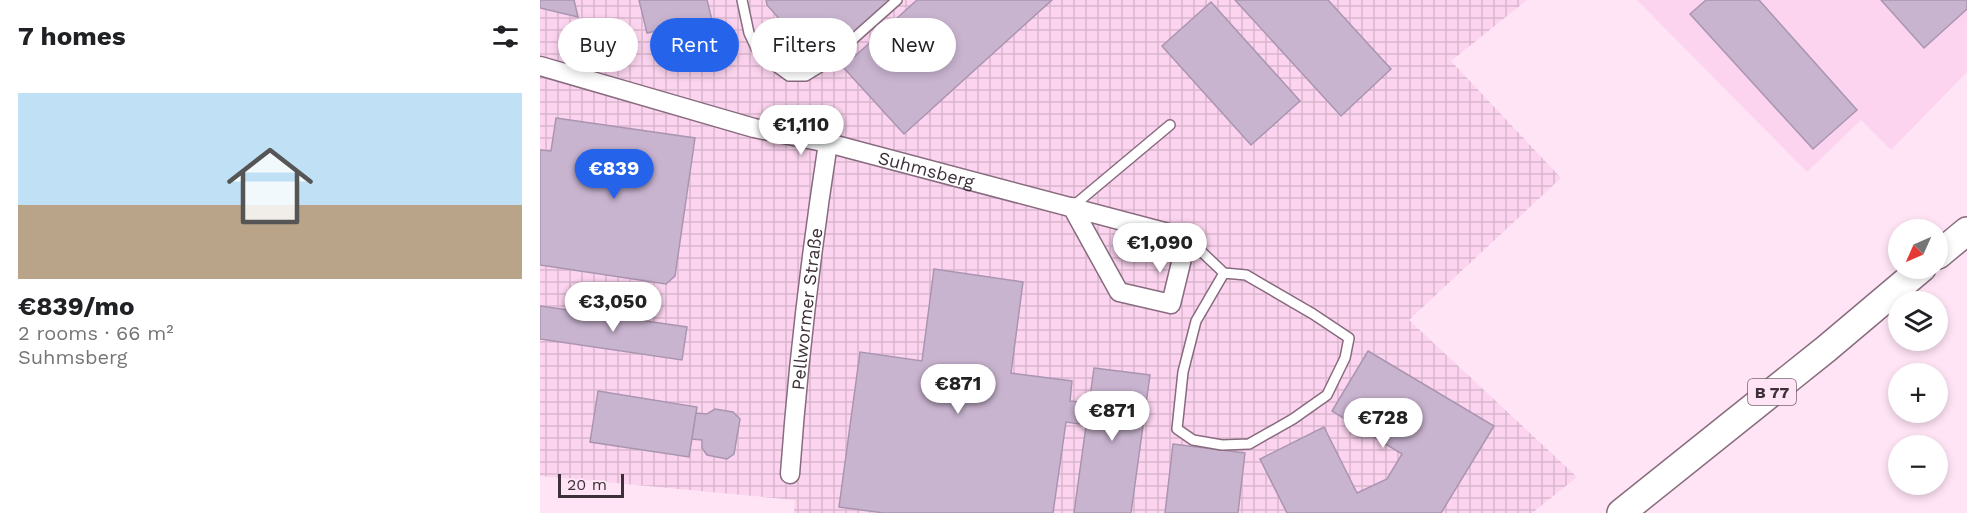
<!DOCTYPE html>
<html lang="en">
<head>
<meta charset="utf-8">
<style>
  :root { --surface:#fff; --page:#f6f6f6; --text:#202124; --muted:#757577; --line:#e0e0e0; --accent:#2563eb }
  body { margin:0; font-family:"Work Sans",sans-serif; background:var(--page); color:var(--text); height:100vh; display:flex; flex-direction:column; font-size:22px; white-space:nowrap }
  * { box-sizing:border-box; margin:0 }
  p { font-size:20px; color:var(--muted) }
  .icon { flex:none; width:33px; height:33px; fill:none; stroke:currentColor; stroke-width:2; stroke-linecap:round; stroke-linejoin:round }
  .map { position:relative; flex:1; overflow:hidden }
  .sheet { display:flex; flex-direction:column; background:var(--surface); width:540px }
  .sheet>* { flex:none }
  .hud { position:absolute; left:18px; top:18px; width:570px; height:54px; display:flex; gap:12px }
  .needle { width:39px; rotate:225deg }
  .buttons { position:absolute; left:1348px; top:219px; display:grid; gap:12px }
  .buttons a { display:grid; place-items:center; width:60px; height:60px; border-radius:50%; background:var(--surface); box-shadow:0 3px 9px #0003; font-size:30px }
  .scale { position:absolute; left:18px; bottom:15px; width:66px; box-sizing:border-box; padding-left:6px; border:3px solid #3d3038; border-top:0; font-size:16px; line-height:21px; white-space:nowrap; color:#3d3038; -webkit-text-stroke:4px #ffe4f5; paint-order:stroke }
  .price { position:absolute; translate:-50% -51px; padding:0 14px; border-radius:21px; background:#fff; color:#222; font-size:20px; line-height:39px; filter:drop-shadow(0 2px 3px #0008) }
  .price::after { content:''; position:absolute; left:50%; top:36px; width:18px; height:14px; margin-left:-9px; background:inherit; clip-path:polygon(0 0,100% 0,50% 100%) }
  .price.current { background:var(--accent); color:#fff }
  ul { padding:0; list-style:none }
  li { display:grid; align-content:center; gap:12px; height:318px; padding:0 18px }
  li+li { border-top:2px solid var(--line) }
  li span { display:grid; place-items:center; height:186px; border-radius:0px; color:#555 }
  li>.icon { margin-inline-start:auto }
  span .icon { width:108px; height:108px; fill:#fffc; stroke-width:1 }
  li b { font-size:26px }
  h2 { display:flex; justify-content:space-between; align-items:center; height:72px; padding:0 18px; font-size:26px }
  .chip { padding:0 21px; border-radius:27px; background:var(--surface); box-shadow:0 3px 9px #0003; font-size:21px; line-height:54px }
  .chip.current { background:var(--accent); color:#fff }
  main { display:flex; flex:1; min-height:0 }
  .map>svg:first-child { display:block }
</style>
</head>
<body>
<main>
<section class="sheet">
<h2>7 homes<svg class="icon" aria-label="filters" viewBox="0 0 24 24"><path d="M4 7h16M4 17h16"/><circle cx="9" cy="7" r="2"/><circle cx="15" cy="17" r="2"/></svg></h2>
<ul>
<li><span style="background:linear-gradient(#bfe0f5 60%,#b9a48a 0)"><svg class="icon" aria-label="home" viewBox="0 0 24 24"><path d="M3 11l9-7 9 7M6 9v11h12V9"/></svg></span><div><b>€839/mo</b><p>2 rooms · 66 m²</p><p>Suhmsberg</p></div></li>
</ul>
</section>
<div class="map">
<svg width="1427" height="513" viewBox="0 0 1427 513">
  <defs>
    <pattern id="industrial-grid" width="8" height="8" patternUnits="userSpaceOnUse" patternTransform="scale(1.5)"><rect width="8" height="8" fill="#fcd4ef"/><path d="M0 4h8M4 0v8" fill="none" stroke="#d9b6ce"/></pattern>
  </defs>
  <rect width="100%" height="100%" fill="#ffe4f5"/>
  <polygon fill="#fcd4ef" points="1097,0 1427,0 1427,72 1351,150 1321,120 1267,172"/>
  <polygon fill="url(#industrial-grid)" points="0,0 987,0 911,61 1021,178 869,320 1037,477 992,513 254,513 255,500 0,476"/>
  <g fill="#c9b4d0" stroke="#aa95b1" stroke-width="1.5">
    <polygon points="0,0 34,0 38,17 0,8"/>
    <polygon points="99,0 167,0 178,44 141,54 119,44 116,31 107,33"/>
    <polygon points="226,0 351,0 279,64 227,5"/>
    <polygon points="377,0 512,0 364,134 303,67"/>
    <polygon points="695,0 788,0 851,69 801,116"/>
    <polygon points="1166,0 1219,0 1317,110 1273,149 1150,14"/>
    <polygon points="1341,0 1427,0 1427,9 1384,48"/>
    <polygon points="671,2 760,101 711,145 622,46"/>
    <polygon points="16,118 155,138 135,276 126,284 0,265 0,150 11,151"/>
    <polygon points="394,269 483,282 471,373 532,381 530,401 549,403 546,425 526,422 513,513 344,513 299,507 320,352 382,361"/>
    <polygon points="0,306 147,327 142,360 0,339"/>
    <polygon points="828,351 954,426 901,513 747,513 720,459 784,427 817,493 847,479 862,454 792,411"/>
    <polygon points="554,368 610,375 591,513 534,513"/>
    <polygon points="58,391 157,407 149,457 50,442"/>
    <polygon points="175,409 193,412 200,419 194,454 187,459 167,455 162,448 162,440 152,439 156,413 167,414"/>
    <polygon points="633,444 705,453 698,513 625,513"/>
  </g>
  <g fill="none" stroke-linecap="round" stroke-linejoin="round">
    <defs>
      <g id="lane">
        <polyline points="202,0 209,33 216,48 228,61 249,76 266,76 284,65 357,0"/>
        <polyline points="532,207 630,125"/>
        <polyline points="647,238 684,273 656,321 643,372 637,429 653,440 682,445 709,444 753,419 787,395 805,358 809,338 773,314 706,275 684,273"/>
      </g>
      <g id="street">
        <path id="s1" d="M0,66l214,62 74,15 359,95 -16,66 -52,-12 -47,-85"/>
        <path id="s2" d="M250,474c8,-111 21,-221 38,-331"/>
      </g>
      <g id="primary">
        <polyline points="1398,255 1427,231"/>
        <polyline points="1081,513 1286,349 1382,268"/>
      </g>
    </defs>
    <use href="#lane" stroke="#886b7e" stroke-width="12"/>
    <use href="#street" stroke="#886b7e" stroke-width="21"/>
    <use href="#primary" stroke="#886b7e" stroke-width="30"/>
    <use href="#lane" stroke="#fff" stroke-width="9"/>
    <use href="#street" stroke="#fff" stroke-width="18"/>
    <use href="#primary" stroke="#fff" stroke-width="27"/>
  </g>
  <g text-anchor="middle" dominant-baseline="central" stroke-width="6" stroke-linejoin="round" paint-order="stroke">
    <rect fill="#ffe4f5" stroke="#776671" stroke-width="1.5" x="1208" y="379" width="48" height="26" rx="4.5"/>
    <g font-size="16" font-weight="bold" fill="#3d3038">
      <text x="1232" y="392">B 77</text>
    </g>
    <g font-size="18" fill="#3d3038" stroke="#ffe4f5">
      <text stroke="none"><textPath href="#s1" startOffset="400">Suhmsberg</textPath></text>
      <text stroke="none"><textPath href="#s2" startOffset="166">Pellwormer Straße</textPath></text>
    </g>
  </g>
</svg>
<div class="buttons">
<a><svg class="needle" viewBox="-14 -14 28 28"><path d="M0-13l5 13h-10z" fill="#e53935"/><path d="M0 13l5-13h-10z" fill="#757577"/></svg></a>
<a><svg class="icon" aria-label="layers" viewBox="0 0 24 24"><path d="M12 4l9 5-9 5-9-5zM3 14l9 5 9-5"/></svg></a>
<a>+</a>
<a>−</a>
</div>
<div class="scale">20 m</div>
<b class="price" style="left:261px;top:156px">€1,110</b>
<b class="price current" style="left:74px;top:200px">€839</b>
<b class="price" style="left:620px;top:274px">€1,090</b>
<b class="price" style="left:73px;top:333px">€3,050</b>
<b class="price" style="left:418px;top:415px">€871</b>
<b class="price" style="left:572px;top:442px">€871</b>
<b class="price" style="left:843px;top:449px">€728</b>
<div class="hud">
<a class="chip">Buy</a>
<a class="chip current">Rent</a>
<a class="chip">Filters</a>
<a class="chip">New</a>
</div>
</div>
</main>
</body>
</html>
